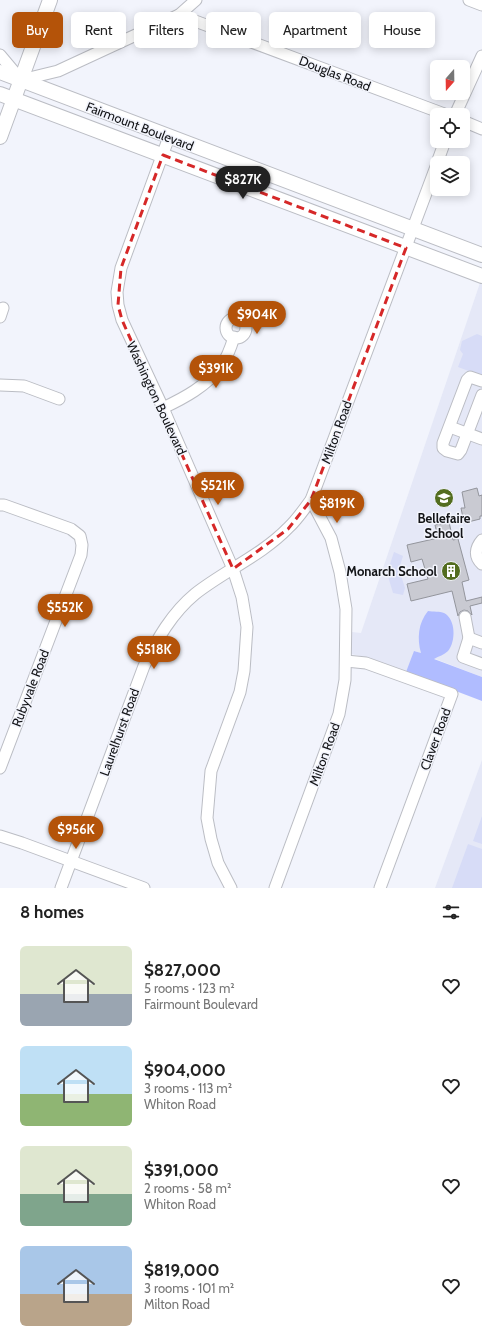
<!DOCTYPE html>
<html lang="en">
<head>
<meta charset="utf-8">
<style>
  :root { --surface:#fff; --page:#f6f6f6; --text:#222; --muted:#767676; --accent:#b45309 }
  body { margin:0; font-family:Cabin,sans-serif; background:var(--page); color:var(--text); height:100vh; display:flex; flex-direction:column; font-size:15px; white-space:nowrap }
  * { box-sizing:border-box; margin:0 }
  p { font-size:13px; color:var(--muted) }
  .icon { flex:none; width:22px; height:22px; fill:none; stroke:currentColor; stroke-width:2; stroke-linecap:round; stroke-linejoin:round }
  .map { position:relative; height:888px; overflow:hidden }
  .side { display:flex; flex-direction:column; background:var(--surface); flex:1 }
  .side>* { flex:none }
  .hud { position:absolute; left:12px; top:12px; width:458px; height:36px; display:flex; gap:8px }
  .needle { width:26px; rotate:200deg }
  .controls { position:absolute; left:430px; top:60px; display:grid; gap:8px }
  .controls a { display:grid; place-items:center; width:40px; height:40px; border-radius:6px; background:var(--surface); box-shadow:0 2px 10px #0003; font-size:20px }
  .price { position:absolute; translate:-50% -34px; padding:0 9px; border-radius:14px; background:var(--accent); color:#fff; font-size:13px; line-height:26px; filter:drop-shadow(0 1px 2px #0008) }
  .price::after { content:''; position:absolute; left:50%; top:24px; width:12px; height:9px; margin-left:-6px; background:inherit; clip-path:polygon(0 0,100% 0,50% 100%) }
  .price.on { background:#222; color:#fff }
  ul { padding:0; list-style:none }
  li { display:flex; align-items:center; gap:12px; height:100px; padding:0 20px }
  li span { display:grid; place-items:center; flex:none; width:112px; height:80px; border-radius:6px; color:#555 }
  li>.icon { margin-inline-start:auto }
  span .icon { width:48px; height:48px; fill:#fffc; stroke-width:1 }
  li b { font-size:17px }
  h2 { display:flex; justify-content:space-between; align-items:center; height:48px; padding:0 20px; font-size:17px }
  .chip { padding:0 14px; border-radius:6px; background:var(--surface); box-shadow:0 2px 10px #0003; font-size:14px; line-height:36px }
  .chip.on { background:var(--accent); color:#fff }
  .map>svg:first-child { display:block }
</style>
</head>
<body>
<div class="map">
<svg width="482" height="888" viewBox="0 0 482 888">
  <rect width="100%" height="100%" fill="#f2f4fc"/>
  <g fill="#e5e8f7">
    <polygon points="481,280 482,280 482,677 415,651 406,672 365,657 351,654 352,632 361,633"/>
    <polygon points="482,760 482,888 435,888"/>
  </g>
  <g fill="#d7dcf7">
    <polygon points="477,334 482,336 482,376 458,367 463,354 460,350 462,341"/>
    <polygon points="394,552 403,556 399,569 405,588 403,595 393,593 387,573"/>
    <polygon points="482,816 482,844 473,841"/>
    <polygon points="468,844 482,849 482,888 452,888"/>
  </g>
  <path fill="#b0bcff" d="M428,611c5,1 12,0 16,2 12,6 12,29 4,38 -4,4 -9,5 -14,8l48,18v24l-76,-29 8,-21 7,2c-4,-14 -3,-30 7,-42z"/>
  <g fill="#c9cad2" stroke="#93959c">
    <polygon points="477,488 479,496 482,495 482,516 480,516 480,519 464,523 461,508 465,508 462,492"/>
    <polygon points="449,522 453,540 458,539 469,580 462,582 466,601 482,597 482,603 470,606 472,615 468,611 464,610 460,612 458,616 452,591 411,601 407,584 428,579 422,559 411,562 407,545 438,538 435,525"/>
  </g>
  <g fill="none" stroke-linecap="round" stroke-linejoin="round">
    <defs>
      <g id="minor">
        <polyline points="469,0 482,5"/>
        <polyline points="179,15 447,115"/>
        <polyline points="0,55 21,80 58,71 179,15 196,0"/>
        <polyline points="455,115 482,56"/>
        <polyline points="463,121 482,129"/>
        <polyline points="169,137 121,268 117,292 118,305 122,320 163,408 233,569 242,597 247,627 244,671 240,692 211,771 207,818 211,839 218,863 231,888"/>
        <polyline points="437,163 445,141"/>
        <polyline points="0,317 3,308"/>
        <circle cx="236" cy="328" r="10"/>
        <polyline points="482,381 470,377 467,380 443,443 443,448 447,451 458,454 461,450 482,395"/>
        <polyline points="0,385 24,386 59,399"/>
        <path d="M163,408c21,-10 44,-22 58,-42 6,-8 10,-19 13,-29"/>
        <polyline points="450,427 482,439"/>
        <polyline points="0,505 4,505 71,529 80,536 82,545 81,555 0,768"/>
        <path d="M482,540c-7,8 -8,17 0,24"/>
        <polyline points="465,617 469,638"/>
        <polyline points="482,643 469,638 463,657 482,664"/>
        <polyline points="346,661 366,663 452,694 380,888"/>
        <polyline points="0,836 22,843 144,888"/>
        <path d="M61,888l83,-222c13,-27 28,-53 51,-72 29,-23 67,-39 93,-66 9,-8 16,-19 23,-28"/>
        <polyline points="275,888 339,714 345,680 346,609 340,572 331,538 311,500 437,164"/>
      </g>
      <g id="major">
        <polyline points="0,72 482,255"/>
        <polyline points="0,94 482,276"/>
        <polyline points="0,137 50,0"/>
      </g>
    </defs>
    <use href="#minor" stroke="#bbbdc4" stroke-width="13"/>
    <use href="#major" stroke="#bbbdc4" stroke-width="16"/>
    <use href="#minor" stroke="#fff" stroke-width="11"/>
    <use href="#major" stroke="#fff" stroke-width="14"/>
  </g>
  <path fill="none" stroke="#d62828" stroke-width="3" stroke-dasharray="8 5" stroke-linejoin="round" d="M163,155l243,93 -95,252 -23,29 -55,40 -111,-249 -4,-15 3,-37z"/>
  <defs>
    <symbol id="school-disc" viewBox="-11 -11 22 22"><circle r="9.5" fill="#536d1f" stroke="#f2f4fc"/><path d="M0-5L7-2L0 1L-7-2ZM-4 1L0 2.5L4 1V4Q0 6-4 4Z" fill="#fff"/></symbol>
    <symbol id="building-disc" viewBox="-11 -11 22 22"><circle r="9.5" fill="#536d1f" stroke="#f2f4fc"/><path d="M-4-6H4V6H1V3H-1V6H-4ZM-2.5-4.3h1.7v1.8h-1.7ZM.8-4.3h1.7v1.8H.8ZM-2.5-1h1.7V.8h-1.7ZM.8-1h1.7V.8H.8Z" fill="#fff"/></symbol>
  </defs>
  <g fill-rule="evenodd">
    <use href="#school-disc" x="433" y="487" width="22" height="22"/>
    <use href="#building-disc" x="440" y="560" width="22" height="22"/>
  </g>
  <g text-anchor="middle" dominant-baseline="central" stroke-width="3" stroke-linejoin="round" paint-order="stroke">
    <g font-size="13" fill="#131417" stroke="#f2f4fc">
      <text transform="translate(335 73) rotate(21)">Douglas Road</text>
      <text transform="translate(140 126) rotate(21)">Fairmount Boulevard</text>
      <text transform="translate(157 398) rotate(65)">Washington Boulevard</text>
      <text transform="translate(336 432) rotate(-70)">Milton Road</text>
      <text transform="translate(30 688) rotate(-69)">Rubyvale Road</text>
      <text transform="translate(119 732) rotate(-70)">Laurelhurst Road</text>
      <text transform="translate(435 739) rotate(-70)">Claver Road</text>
      <text transform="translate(324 754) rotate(-70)">Milton Road</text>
    </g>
    <g font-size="13" font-weight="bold" fill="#131417" stroke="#f2f4fc">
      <text x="444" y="518">Bellefaire<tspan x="444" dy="15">School</tspan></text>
      <text x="437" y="571" text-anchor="end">Monarch School</text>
    </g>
  </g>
</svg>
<div class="controls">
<a><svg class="needle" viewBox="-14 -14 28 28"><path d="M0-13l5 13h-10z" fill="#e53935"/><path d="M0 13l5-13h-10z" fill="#767676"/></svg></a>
<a><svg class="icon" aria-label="locate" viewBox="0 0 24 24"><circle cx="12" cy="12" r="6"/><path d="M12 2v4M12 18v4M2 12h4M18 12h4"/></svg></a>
<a><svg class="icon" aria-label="layers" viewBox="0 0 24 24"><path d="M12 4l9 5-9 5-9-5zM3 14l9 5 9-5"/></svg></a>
</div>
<b class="price on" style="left:243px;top:200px">$827K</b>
<b class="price" style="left:257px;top:335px">$904K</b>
<b class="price" style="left:216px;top:389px">$391K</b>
<b class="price" style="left:218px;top:506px">$521K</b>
<b class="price" style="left:337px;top:524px">$819K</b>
<b class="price" style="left:65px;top:628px">$552K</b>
<b class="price" style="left:154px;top:670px">$518K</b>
<b class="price" style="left:76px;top:850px">$956K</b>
<div class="hud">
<a class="chip on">Buy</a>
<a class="chip">Rent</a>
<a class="chip">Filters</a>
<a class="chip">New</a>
<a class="chip">Apartment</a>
<a class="chip">House</a>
</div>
</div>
<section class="side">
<h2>8 homes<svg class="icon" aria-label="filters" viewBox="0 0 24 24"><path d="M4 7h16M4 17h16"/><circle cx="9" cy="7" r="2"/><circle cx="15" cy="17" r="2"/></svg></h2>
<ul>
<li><span style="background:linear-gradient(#dfe7d0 60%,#9aa5b1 0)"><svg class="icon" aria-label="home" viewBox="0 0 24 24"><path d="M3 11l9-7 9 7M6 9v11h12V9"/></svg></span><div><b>$827,000</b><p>5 rooms · 123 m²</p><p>Fairmount Boulevard</p></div><svg class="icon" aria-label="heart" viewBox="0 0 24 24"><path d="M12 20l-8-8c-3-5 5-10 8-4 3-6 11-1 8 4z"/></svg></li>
<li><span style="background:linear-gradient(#bfe0f5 60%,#8fb573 0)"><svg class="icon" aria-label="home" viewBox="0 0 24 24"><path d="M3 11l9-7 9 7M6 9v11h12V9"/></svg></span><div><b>$904,000</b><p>3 rooms · 113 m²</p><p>Whiton Road</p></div><svg class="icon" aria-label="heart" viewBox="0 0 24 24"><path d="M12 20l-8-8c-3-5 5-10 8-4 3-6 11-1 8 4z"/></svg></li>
<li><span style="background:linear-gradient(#dfe7d0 60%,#7fa58c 0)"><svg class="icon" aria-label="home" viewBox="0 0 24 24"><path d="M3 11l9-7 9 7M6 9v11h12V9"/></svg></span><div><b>$391,000</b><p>2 rooms · 58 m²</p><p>Whiton Road</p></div><svg class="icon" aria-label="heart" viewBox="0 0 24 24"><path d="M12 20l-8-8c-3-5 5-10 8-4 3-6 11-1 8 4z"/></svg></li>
<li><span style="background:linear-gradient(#a9c7e8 60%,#b9a48a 0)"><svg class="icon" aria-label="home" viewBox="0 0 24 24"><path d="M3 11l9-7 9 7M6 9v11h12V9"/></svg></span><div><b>$819,000</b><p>3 rooms · 101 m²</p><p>Milton Road</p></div><svg class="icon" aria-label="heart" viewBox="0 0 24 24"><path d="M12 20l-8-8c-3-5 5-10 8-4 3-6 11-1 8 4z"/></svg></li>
</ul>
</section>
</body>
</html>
